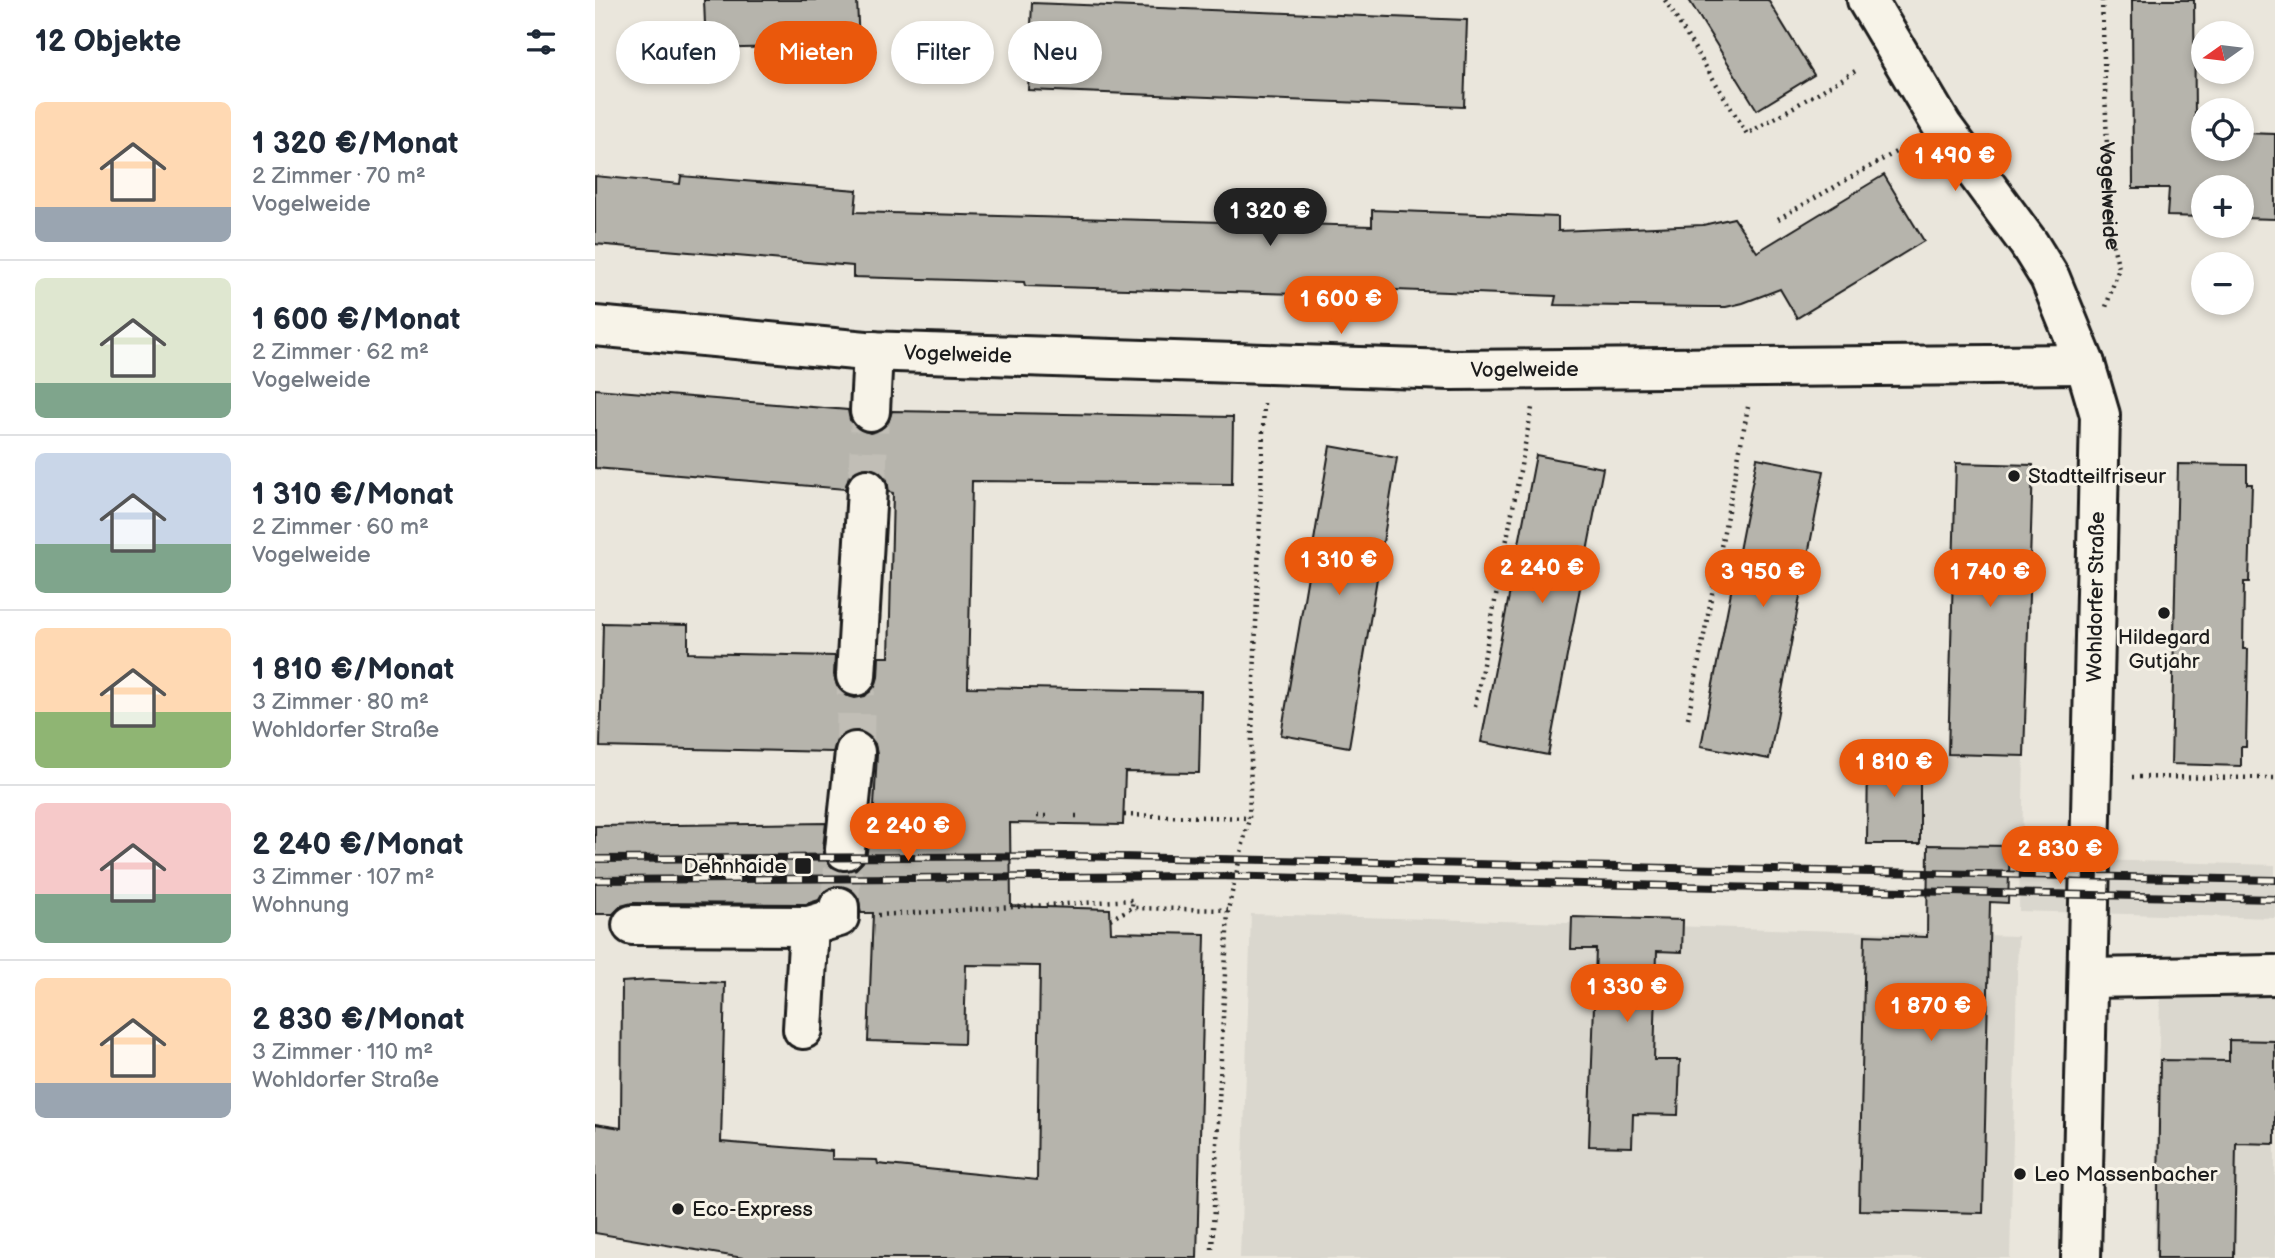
<!DOCTYPE html>
<html lang="de">
<head>
<meta charset="utf-8">
<style>
  :root { --surface:#fff; --page:#f6f6f7; --text:#1f2937; --muted:#747a83; --line:#e0e1e3; --accent:#ea580c }
  body { margin:0; font-family:"Balsamiq Sans",sans-serif; background:var(--page); color:var(--text); height:100vh; display:flex; flex-direction:column; font-size:26px; white-space:nowrap }
  * { box-sizing:border-box; margin:0 }
  p { font-size:23px; color:var(--muted) }
  .icon { flex:none; width:38px; height:38px; fill:none; stroke:currentColor; stroke-width:2; stroke-linecap:round; stroke-linejoin:round }
  .map { position:relative; flex:1; overflow:hidden }
  .side { display:flex; flex-direction:column; background:var(--surface); width:595px }
  .side>* { flex:none }
  .guide { position:absolute; left:21px; top:21px; width:665px; height:63px; display:flex; gap:14px }
  .needle { width:46px; rotate:256deg }
  .tools { position:absolute; left:1596px; top:21px; display:grid; gap:14px }
  .tools a { display:grid; place-items:center; width:63px; height:63px; border-radius:50%; background:var(--surface); box-shadow:0 4px 10px #0003; font-size:35px }
  .price { position:absolute; translate:-50% -60px; padding:0 16px; border-radius:24px; background:var(--accent); color:#fff; font-size:23px; line-height:46px; filter:drop-shadow(0 2px 4px #0008) }
  .price::after { content:''; position:absolute; left:50%; top:42px; width:21px; height:16px; margin-left:-10px; background:inherit; clip-path:polygon(0 0,100% 0,50% 100%) }
  .price.selected { background:#222; color:#fff }
  ul { padding:0; list-style:none }
  li { display:flex; align-items:center; gap:21px; height:175px; padding:0 35px }
  li+li { border-top:2px solid var(--line) }
  li span { display:grid; place-items:center; flex:none; width:196px; height:140px; border-radius:10px; color:#555 }
  li>.icon { margin-inline-start:auto }
  span .icon { width:84px; height:84px; fill:#fffc; stroke-width:1 }
  li b { font-size:30px }
  h2 { display:flex; justify-content:space-between; align-items:center; height:84px; padding:0 35px; font-size:30px }
  .pill { padding:0 24px; border-radius:32px; background:var(--surface); box-shadow:0 4px 10px #0003; font-size:24px; line-height:63px }
  .pill.selected { background:var(--accent); color:#fff }
  main { display:flex; flex:1; min-height:0 }
  .map>svg:first-child { display:block }
</style>
</head>
<body>
<main>
<section class="side">
<h2>12 Objekte<svg class="icon" aria-label="filters" viewBox="0 0 24 24"><path d="M4 7h16M4 17h16"/><circle cx="9" cy="7" r="2"/><circle cx="15" cy="17" r="2"/></svg></h2>
<ul>
<li><span style="background:linear-gradient(#ffd9b3 75%,#9aa5b1 0)"><svg class="icon" aria-label="home" viewBox="0 0 24 24"><path d="M3 11l9-7 9 7M6 9v11h12V9"/></svg></span><div><b>1 320 €/Monat</b><p>2 Zimmer · 70 m²</p><p>Vogelweide</p></div></li>
<li><span style="background:linear-gradient(#dfe7d0 75%,#7fa58c 0)"><svg class="icon" aria-label="home" viewBox="0 0 24 24"><path d="M3 11l9-7 9 7M6 9v11h12V9"/></svg></span><div><b>1 600 €/Monat</b><p>2 Zimmer · 62 m²</p><p>Vogelweide</p></div></li>
<li><span style="background:linear-gradient(#c9d6e8 65%,#7fa58c 0)"><svg class="icon" aria-label="home" viewBox="0 0 24 24"><path d="M3 11l9-7 9 7M6 9v11h12V9"/></svg></span><div><b>1 310 €/Monat</b><p>2 Zimmer · 60 m²</p><p>Vogelweide</p></div></li>
<li><span style="background:linear-gradient(#ffd9b3 60%,#8fb573 0)"><svg class="icon" aria-label="home" viewBox="0 0 24 24"><path d="M3 11l9-7 9 7M6 9v11h12V9"/></svg></span><div><b>1 810 €/Monat</b><p>3 Zimmer · 80 m²</p><p>Wohldorfer Straße</p></div></li>
<li><span style="background:linear-gradient(#f6c9c9 65%,#7fa58c 0)"><svg class="icon" aria-label="home" viewBox="0 0 24 24"><path d="M3 11l9-7 9 7M6 9v11h12V9"/></svg></span><div><b>2 240 €/Monat</b><p>3 Zimmer · 107 m²</p><p>Wohnung</p></div></li>
<li><span style="background:linear-gradient(#ffd9b3 75%,#9aa5b1 0)"><svg class="icon" aria-label="home" viewBox="0 0 24 24"><path d="M3 11l9-7 9 7M6 9v11h12V9"/></svg></span><div><b>2 830 €/Monat</b><p>3 Zimmer · 110 m²</p><p>Wohldorfer Straße</p></div></li>
</ul>
</section>
<div class="map">
<svg width="1680" height="1258" viewBox="0 0 1680 1258">
  <rect width="100%" height="100%" fill="#eae6dc"/>
  <filter id="ink" filterUnits="userSpaceOnUse"><feTurbulence type="fractalNoise" baseFrequency=".0143" numOctaves="2"/><feDisplacementMap in="SourceGraphic" scale="14" xChannelSelector="R" yChannelSelector="G"/><feConvolveMatrix kernelMatrix="1 2 1 2 8 2 1 2 1" color-interpolation-filters="sRGB"/></filter>
  <g filter="url(#ink)">
    <g fill="#dad7ce">
      <polygon points="1273,753 1429,756 1427,848 1271,844"/>
      <polygon points="1425,858 1680,865 1680,918 1424,911"/>
      <polygon points="656,914 1423,936 1415,1258 645,1258"/>
      <polygon points="1566,954 1680,957 1680,1258 1559,1258"/>
    </g>
    <g fill="#b6b4ac" stroke="#1c1c1c" stroke-width="2">
      <polygon points="109,0 262,0 264,45 111,49"/>
      <polygon points="1094,0 1173,0 1219,75 1162,110"/>
      <polygon points="1537,0 1599,0 1600,117 1608,117 1608,149 1647,149 1647,118 1649,119 1649,133 1680,134 1680,219 1647,218 1647,187 1608,187 1608,217 1572,216 1574,188 1538,188"/>
      <polygon points="437,3 872,20 869,107 433,90"/>
      <polygon points="1289,175 1329,241 1202,318 1185,289 1148,303 1131,307 1115,307 959,305 961,296 774,289 774,296 430,286 429,282 258,277 258,266 0,244 0,176 85,184 86,176 262,190 260,212 777,226 777,210 963,217 963,231 1108,225 1139,218 1162,252"/>
      <polygon points="0,389 253,410 255,420 263,429 275,433 286,430 293,423 297,411 638,417 637,484 377,481 373,687 606,691 604,773 530,772 528,825 415,823 416,906 515,909 516,932 610,934 602,1258 148,1258 0,1233 0,1124 26,1128 27,982 55,980 130,983 126,1142 237,1151 237,1159 282,1160 283,1164 442,1180 445,966 371,965 369,1044 273,1041 278,913 266,913 263,897 254,888 245,885 234,888 224,900 211,904 37,903 26,906 18,914 0,914 0,826 231,823 228,848 230,858 237,867 248,872 260,870 268,862 272,852 275,823 278,823 282,754 280,744 273,735 262,730 250,732 242,740 238,752 5,747 8,623 93,625 93,653 240,656 239,675 242,686 250,695 260,698 270,696 280,687 283,677 284,657 294,657 298,493 294,492 292,480 285,471 274,467 263,469 254,476 250,489 0,468"/>
      <polygon points="735,446 802,458 754,747 686,735"/>
      <polygon points="941,455 1008,468 953,755 886,742"/>
      <polygon points="1162,458 1229,471 1174,759 1106,746"/>
      <polygon points="1361,463 1438,465 1429,756 1353,754"/>
      <polygon points="1583,464 1652,465 1652,484 1657,484 1654,582 1649,582 1648,649 1653,649 1651,747 1646,747 1646,766 1576,764"/>
      <polygon points="1273,753 1325,753 1325,844 1272,844"/>
      <polygon points="1333,845 1415,846 1413,903 1395,902 1388,1213 1264,1210 1270,935 1332,937"/>
      <polygon points="977,917 1088,920 1087,952 1062,951 1059,1060 1085,1060 1083,1115 1038,1114 1037,1147 994,1146 1001,949 976,949"/>
      <polygon points="1634,1040 1680,1041 1680,1144 1641,1143 1639,1258 1562,1258 1565,1060 1634,1061"/>
    </g>
    <g fill="none" stroke-linecap="round" stroke-linejoin="round">
      <g stroke="#c1beb6" stroke-width="38" stroke-dasharray="38 19" stroke-linecap="butt">
        <polyline points="272,489 275,411"/>
        <polyline points="260,752 261,676"/>
        <polyline points="244,907 250,850"/>
      </g>
      <defs>
        <g id="minor">
          <polyline points="1272,0 1347,126 1434,244 1455,278 1490,364 1505,415 1486,1258"/>
          <path id="s2" d="M0,326l271,25 585,19 634,-6"/>
          <polyline points="275,411 278,351"/>
          <polyline points="261,676 272,489"/>
          <polyline points="250,850 260,752"/>
          <polyline points="37,925 214,926 244,917 244,907"/>
          <polyline points="1493,978 1680,975"/>
          <polyline points="208,1029 214,926"/>
        </g>
      </defs>
      <use href="#minor" stroke="#1c1c1c" stroke-width="44"/>
      <g stroke="#1c1c1c" stroke-width="4.5" stroke-dasharray="2 5" stroke-linecap="butt">
        <polyline points="1070,0 1152,134 1264,69"/>
        <path id="s1" d="M1507,0l8,234 9,34 -13,39"/>
        <polyline points="1183,219 1313,145"/>
        <polyline points="880,706 937,408"/>
        <polyline points="1093,718 1153,407"/>
        <polyline points="1537,777 1680,778"/>
        <polyline points="529,815 654,818"/>
        <polyline points="442,816 451,816"/>
        <polyline points="480,816 487,816"/>
        <polyline points="283,915 538,900 537,908"/>
        <polyline points="515,919 537,908 633,910"/>
        <polyline points="617,1249 633,910 654,818 669,403"/>
      </g>
      <use href="#minor" stroke="#f7f3e8" stroke-width="38"/>
      <defs>
        <g id="rail">
          <polyline points="0,859 475,856 1680,880"/>
          <polyline points="0,880 618,876 1680,899"/>
        </g>
      </defs>
      <use href="#rail" stroke="#1c1c1c" stroke-width="8"/>
      <use href="#rail" stroke="#f7f3e8" stroke-width="5" stroke-dasharray="16" stroke-linecap="butt"/>
    </g>
  </g>
  <g fill="#1c1c1c" stroke="#f7f3e8" stroke-width="2.5">
    <circle cx="1419" cy="476" r="7"/>
    <circle cx="1569" cy="613" r="7"/>
    <rect x="199" y="857" width="18" height="18" rx="3.5"/>
    <circle cx="1425" cy="1174" r="7"/>
    <circle cx="83" cy="1209" r="7"/>
  </g>
  <g text-anchor="middle" dominant-baseline="central" stroke-width="6" stroke-linejoin="round" paint-order="stroke">
    <g font-size="21" fill="#1c1c1c" stroke="#f7f3e8">
      <text stroke="none"><textPath href="#s1" startOffset="196">Vogelweide</textPath></text>
      <text stroke="none"><textPath href="#s2" startOffset="364">Vogelweide</textPath></text>
      <text stroke="none"><textPath href="#s2" startOffset="931">Vogelweide</textPath></text>
      <text transform="translate(1501 597) rotate(-89)">Wohldorfer Straße</text>
    </g>
    <g font-size="21" fill="#1c1c1c" stroke="#f7f3e8" text-anchor="start">
      <text x="1433" y="476">Stadtteilfriseur</text>
      <text x="1569" y="637" text-anchor="middle">Hildegard<tspan x="1569" dy="24">Gutjahr</tspan></text>
      <text x="192" y="866" text-anchor="end">Dehnhaide</text>
      <text x="1439" y="1174">Leo Massenbacher</text>
      <text x="97" y="1209">Eco-Express</text>
    </g>
  </g>
</svg>
<div class="tools">
<a><svg class="needle" viewBox="-14 -14 28 28"><path d="M0-13l5 13h-10z" fill="#e53935"/><path d="M0 13l5-13h-10z" fill="#747a83"/></svg></a>
<a><svg class="icon" aria-label="locate" viewBox="0 0 24 24"><circle cx="12" cy="12" r="6"/><path d="M12 2v4M12 18v4M2 12h4M18 12h4"/></svg></a>
<a>+</a>
<a>−</a>
</div>
<b class="price" style="left:1360px;top:193px">1 490 €</b>
<b class="price selected" style="left:675px;top:248px">1 320 €</b>
<b class="price" style="left:746px;top:336px">1 600 €</b>
<b class="price" style="left:744px;top:597px">1 310 €</b>
<b class="price" style="left:947px;top:605px">2 240 €</b>
<b class="price" style="left:1168px;top:609px">3 950 €</b>
<b class="price" style="left:1395px;top:609px">1 740 €</b>
<b class="price" style="left:1299px;top:799px">1 810 €</b>
<b class="price" style="left:313px;top:863px">2 240 €</b>
<b class="price" style="left:1465px;top:886px">2 830 €</b>
<b class="price" style="left:1032px;top:1024px">1 330 €</b>
<b class="price" style="left:1336px;top:1043px">1 870 €</b>
<div class="guide">
<a class="pill">Kaufen</a>
<a class="pill selected">Mieten</a>
<a class="pill">Filter</a>
<a class="pill">Neu</a>
</div>
</div>
</main>
</body>
</html>
